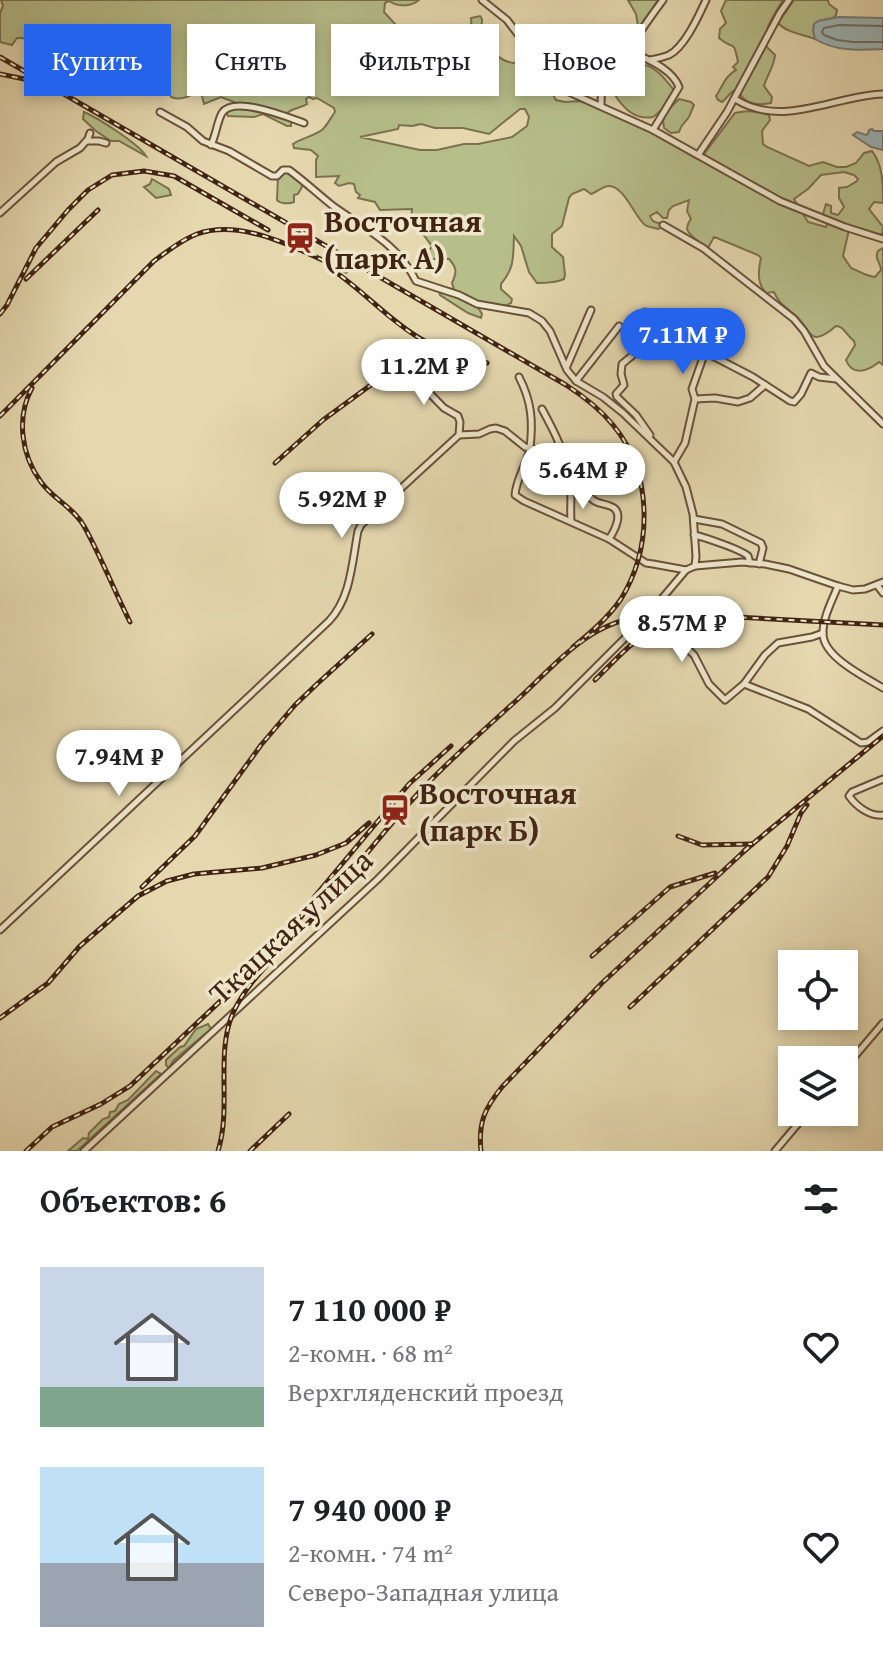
<!DOCTYPE html>
<html lang="ru">
<head>
<meta charset="utf-8">
<style>
  :root { --surface:#fff; --page:#f6f6f6; --text:#202124; --muted:#757577; --accent:#2563eb }
  body { margin:0; font-family:"Gentium Book Plus",serif; background:var(--page); color:var(--text); height:100vh; display:flex; flex-direction:column; font-size:30px; white-space:nowrap }
  * { box-sizing:border-box; margin:0 }
  p { font-size:26px; color:var(--muted) }
  .icon { flex:none; width:44px; height:44px; fill:none; stroke:currentColor; stroke-width:2; stroke-linecap:round; stroke-linejoin:round }
  .map { position:relative; height:1151px; overflow:hidden }
  .details { display:flex; flex-direction:column; background:var(--surface); flex:1 }
  .details>* { flex:none }
  .top-card { position:absolute; left:24px; top:24px; width:836px; height:72px; display:flex; gap:16px }
  .fabs { position:absolute; left:778px; top:950px; display:grid; gap:16px }
  .fabs a { display:grid; place-items:center; width:80px; height:80px; border-radius:0px; background:var(--surface); box-shadow:0 4px 12px #0003; font-size:40px }
  .price { position:absolute; translate:-50% -68px; padding:0 18px; border-radius:28px; background:#fff; color:#222; font-size:26px; line-height:52px; filter:drop-shadow(0 2px 4px #0008) }
  .price::after { content:''; position:absolute; left:50%; top:48px; width:24px; height:18px; margin-left:-12px; background:inherit; clip-path:polygon(0 0,100% 0,50% 100%) }
  .price.current { background:var(--accent); color:#fff }
  ul { padding:0; list-style:none }
  li { display:flex; align-items:center; gap:24px; height:200px; padding:0 40px }
  li span { display:grid; place-items:center; flex:none; width:224px; height:160px; border-radius:0px; color:#555 }
  li>.icon { margin-inline-start:auto }
  span .icon { width:96px; height:96px; fill:#fffc; stroke-width:1 }
  li b { font-size:34px }
  h2 { display:flex; justify-content:space-between; align-items:center; height:96px; padding:0 40px; font-size:34px }
  .tag { padding:0 28px; border-radius:0px; background:var(--surface); box-shadow:0 4px 12px #0003; font-size:28px; line-height:72px }
  .tag.current { background:var(--accent); color:#fff }
  .map>svg:first-child { display:block }
</style>
</head>
<body>
<div class="map">
<svg width="883" height="1151" viewBox="0 0 883 1151">
  <rect width="100%" height="100%" fill="#e5d8af"/>
  <filter id="stains"><feTurbulence type="fractalNoise" baseFrequency=".0025" numOctaves="4"/><feColorMatrix values="0 0 0 0 .2 0 0 0 0 .09 0 0 0 0 .02 0 0 0 .5 -.17"/></filter>
  <radialGradient id="worn" r=".72"><stop offset=".6" stop-color="#630" stop-opacity="0"/><stop offset="1" stop-color="#630" stop-opacity=".3"/></radialGradient>
  <g fill="#b6be8a" stroke="#7c714e" stroke-width="2" fill-rule="evenodd">
    <path d="M1,0h418c-8,7 -21,7 -30,1l-4,2 -1,9 12,13 -6,7v4c8,5 31,12 40,10 4,-1 9,-5 12,-7l14,5c10,-6 17,-14 15,-26l9,-2 2,3c0,5 -1,9 -1,14 1,13 21,30 34,30 8,0 12,-3 20,-1l21,38 9,2 15,-1 13,4 57,26 47,28 4,-1 34,-45c11,-3 23,-2 34,2l1,5 -8,11 1,13 4,3 42,19 14,-4 14,5h9l10,-4 8,-10 8,-2c11,14 11,33 11,52l-9,-1 -5,7 14,18 -1,7 -4,2 -20,-7 -9,1 -6,26 8,12c8,3 14,8 24,9l6,-7c0,-7 -7,-11 -3,-19l5,-3v117l-4,-3c-12,10 -27,14 -33,-2l9,-15 -1,-4c-8,-6 -10,-15 -18,-15 -27,23 -24,5 -40,-10 -10,-10 -16,-10 -22,-24l-8,1c-9,-9 -8,-23 -5,-35l-3,-3 -41,-17 -3,-1 -6,11c-6,-3 -19,-13 -21,-19 0,-3 2,-8 4,-10l-4,-8 2,-11 -16,6 -4,4 -2,8h-4l-6,-6 -7,4c2,5 4,7 10,7l1,4 -3,2c-2,-1 -10,-2 -13,-4 -10,-8 -21,-39 -36,-39 -6,0 -12,6 -18,8l-7,-5 -12,5 -3,4 -7,28 -10,8v13l11,10 2,18 -1,4c-6,3 -20,4 -27,4l-8,-11 -8,-26 -7,-10c-1,21 1,31 -13,48v5l11,10 -1,4 -4,2 -30,1 5,8 -1,4 -13,-5 -28,-18 -1,-4 3,-3 12,1 -2,-6c5,-11 5,-15 -3,-24h-19l-5,-2 7,-11c-6,-8 -12,-17 -21,-24l1,-13 -32,1 -5,-8 -17,-4 2,-3 -4,-3 -2,-8 -5,-1 -10,3 -4,-3 4,-7 -23,1v-17l2,-4 -7,-6 -17,-2 -1,-4c9,-6 24,-9 30,-15 5,-5 8,-12 12,-17l-1,-4 -17,-10 -4,1 -4,-2 -3,2 1,5c-6,4 -14,4 -20,9l4,8v5h-4l-24,-12 -9,3 -26,-1 -2,-4 6,-6 2,-4 -13,-5 -17,7 -4,-16c-7,8 -19,13 -29,9l-3,-8 -7,-11 2,-10 -5,-7 -13,-4 -9,4 -12,-7 -7,-18 -23,-9c-20,19 -16,35 -7,58l6,3 -1,5c-15,-1 -25,-5 -34,-17 -2,-4 -7,-6 -9,-10 -1,-2 -1,-4 -2,-7 -5,-13 -15,-22 -30,-21l-5,7 -12,-3v-29l3,-7zM520,109h5l4,8 -2,9 -15,11 -34,7h-14l-27,6h-17l-60,-13 38,-8 1,-4 13,1 9,-2 14,4h28l26,6zM844,172l10,3 4,4 -1,2 -10,6 -8,1v10l5,9 -6,8 -7,-2v-7l-5,-2 -3,10 4,11 -1,2 -18,-5 -14,-23 14,-10 13,-14z"/>
    <polygon points="628,0 658,0 640,26 638,25 636,14"/>
    <path d="M726,0h57c-6,11 -22,32 -17,45 0,2 8,9 9,10 -1,12 -8,20 -11,31l8,11 -1,6c-14,3 -29,1 -33,-14 -9,2 -10,9 -16,13l-4,-2 -2,-4c7,-10 9,-20 20,-26l-3,-3 5,-5c-5,-25 -3,-10 -19,-24l1,-9 6,-6 -5,-12z"/>
    <path d="M794,0h34l1,4 8,6 -1,5 -3,3 -14,3 -6,9 2,9c-12,-5 -28,-6 -37,-16z"/>
    <path d="M644,65c11,1 22,15 29,24 0,11 -12,22 -20,28 -18,3 -29,-8 -38,-22l1,-4 -4,-1 -4,-7c4,-8 14,-12 22,-15l4,3 2,-4z"/>
    <polygon points="679,99 691,102 694,105 689,117 681,127 679,132 671,133 664,128 663,120 667,111"/>
    <path d="M84,112c14,6 55,32 62,44l-27,-15h-8l-15,-10 -13,-12z"/>
    <path d="M286,172l5,1 12,12 -5,9 -4,1v7c-4,2 -14,2 -17,-2l1,-24z"/>
    <polygon points="152,179 169,189 171,195 156,198 144,187 150,184"/>
    <polygon points="208,1024 211,1029 173,1061 169,1068 166,1065 166,1060 180,1047 184,1046 196,1029"/>
    <polygon points="156,1071 161,1074 77,1151 68,1151 83,1138 88,1139 89,1133 103,1119 109,1117 110,1112 115,1111 119,1104 128,1100"/>
  </g>
  <g fill="#9cb6b7" stroke="#787c75" stroke-width="2">
    <path d="M839,17l44,1v31c-23,1 -47,3 -68,-10l-2,-9 1,-6 4,-3z"/>
    <polygon points="872,129 874,131 883,131 883,150 871,147 853,135 857,132 866,135 868,134 869,130"/>
  </g>
  <g fill="none" stroke-linecap="round" stroke-linejoin="round">
    <polyline stroke="#6f6d65" stroke-width="2" points="883,26 839,25 824,28 822,32 824,35 837,40 853,42 883,42"/>
    <defs>
      <g id="minor">
        <polyline points="482,0 507,20 548,74 562,89 653,130 780,201 845,227 883,239"/>
        <path d="M628,50c18,9 44,18 51,37l-26,43"/>
        <path d="M650,60c6,-1 13,-3 19,-5 16,-8 30,-40 37,-55"/>
        <path d="M735,99c48,30 97,-3 148,-5"/>
        <path d="M601,105c0,-35 12,-32 28,-56 11,-17 22,-33 34,-49"/>
        <path d="M160,112l27,15 16,14 26,10 43,25h5l6,-6h6c15,11 29,24 44,36 32,23 64,37 83,75l43,14 18,9 52,9 13,8 8,10 17,39 9,11 27,16 20,16 51,49 12,25 7,27 3,42 -1,10"/>
        <polyline points="87,141 99,141 106,143"/>
        <path d="M211,145c5,-10 6,-23 11,-32 12,-18 65,4 82,10"/>
        <polyline points="698,155 727,112 780,13 789,0"/>
        <polyline points="0,213 56,162 80,148 88,139 90,133"/>
        <polyline points="663,225 703,248 794,319 804,331 824,366 883,424"/>
        <polyline points="645,312 672,339 705,352 753,377 790,401 794,402 801,394 811,373 819,377 836,379"/>
        <polyline points="633,355 622,364 621,374 624,385 616,394 617,397 636,415 650,435"/>
        <polyline points="567,366 591,310"/>
        <polyline points="408,371 444,408 458,416 460,422 459,435"/>
        <path d="M519,377c13,25 14,45 11,71l35,11"/>
        <polyline points="576,381 619,326"/>
        <polyline points="695,399 715,398 738,402 750,398 765,385"/>
        <path d="M542,409c12,22 25,47 28,73 2,12 0,26 1,39"/>
        <polyline points="674,462 685,443 695,399 692,389 705,352"/>
        <path d="M571,484c11,3 13,8 21,15 5,5 11,4 18,7 15,5 5,24 -1,33"/>
        <polyline points="572,484 581,481 619,457 625,456 630,460"/>
        <polyline points="694,519 722,524 761,543 763,548 759,564"/>
        <path d="M694,535c10,2 48,15 54,21 1,2 1,5 2,7"/>
        <polyline points="877,585 883,593"/>
        <path d="M838,586c-6,14 -16,34 -15,49 2,23 42,42 60,53"/>
        <polyline points="633,632 650,627 665,627 694,655 709,684 725,700 744,684 765,655 778,643 812,637 823,633"/>
        <polyline points="744,684 808,709 861,743 868,742 883,731"/>
        <path d="M883,779l-31,13 -3,4c7,10 21,21 34,19"/>
        <path d="M0,930l329,-309c22,-23 23,-59 29,-90l3,-6 98,-90 20,-1 11,-5 6,-1 9,3 20,16 5,1c-3,16 -14,31 -15,47l9,6 85,38 37,24 7,1 33,6 9,-4 47,-4 23,2 24,5 49,17 15,4 12,-1 18,-7"/>
        <polyline points="844,1069 883,1023"/>
        <polyline points="84,1151 378,879 514,741 555,708 648,615 686,570"/>
        <polyline points="775,1151 808,1112"/>
      </g>
    </defs>
    <use href="#minor" stroke="#6b513a" stroke-width="9"/>
    <use href="#minor" stroke="#eee6cb" stroke-width="5"/>
    <defs>
      <g id="rail">
        <path d="M0,57l566,328c17,11 34,24 47,40 40,48 40,122 8,174 -13,19 -31,34 -48,48"/>
        <polyline points="0,74 29,80"/>
        <path d="M331,269c32,21 57,51 90,70 21,12 44,18 66,24"/>
        <polyline points="26,279 98,210"/>
        <polyline points="0,314 7,305 36,248 68,210 88,190 112,175 144,171 174,176 268,230"/>
        <path d="M32,388c-16,29 -11,67 9,94 12,17 32,25 43,44 17,31 30,64 46,96"/>
        <path d="M0,416l154,-155c14,-10 27,-21 43,-27 47,-17 106,18 149,37"/>
        <polyline points="275,463 323,420 383,376 419,358 461,355"/>
        <path d="M595,680c24,-23 49,-54 82,-61"/>
        <polyline points="678,836 702,845 752,844"/>
        <polyline points="744,851 883,736"/>
        <polyline points="142,887 195,836 261,745 295,705 317,684 372,634"/>
        <polyline points="301,917 316,895 409,784 451,746"/>
        <polyline points="592,956 670,887 715,873"/>
        <polyline points="630,1007 768,877 787,846 801,813 807,805"/>
        <polyline points="0,1018 48,983 80,946 138,896 167,881 194,874 262,868 316,855 346,843 369,823"/>
        <polyline points="26,1151 52,1127 101,1104 130,1086 247,976"/>
        <path d="M218,1151c14,-44 -3,-97 15,-138 17,-38 54,-66 82,-97 37,-43 71,-89 110,-130 29,-30 62,-59 93,-87 24,-22 46,-47 73,-64 22,-14 44,-19 69,-22l223,12"/>
        <polyline points="250,1151 289,1114"/>
        <path d="M481,1151c-3,-29 4,-43 21,-64l100,-104 150,-139"/>
      </g>
    </defs>
    <use href="#rail" stroke="#422413" stroke-width="5"/>
    <use href="#rail" stroke="#eee6cb" stroke-width="2" stroke-dasharray="6" stroke-linecap="butt"/>
  </g>
  <defs>
    <symbol id="station-bare" viewBox="-9 -9 18 18"><path d="M-3-6H3Q5-6 5-4V2Q5 4 3 4L4.5 6H3L1.5 4h-3L-3 6H-4.5L-3 4Q-5 4-5 2V-4Q-5-6-3-6ZM-3.5-4v3h7v-3ZM-3.5 1v1.5H-2V1ZM2 1v1.5H3.5V1Z" fill="#8f2418" stroke="#eee6cb" stroke-width="2.5" paint-order="stroke"/></symbol>
  </defs>
  <g fill-rule="evenodd">
    <use href="#station-bare" x="278" y="216" width="44" height="44"/>
    <use href="#station-bare" x="373" y="788" width="44" height="44"/>
  </g>
  <g text-anchor="middle" dominant-baseline="central" stroke-width="7" stroke-linejoin="round" paint-order="stroke">
    <g font-size="32" font-weight="bold" fill="#422413" stroke="#eee6cb" text-anchor="start">
      <text x="324" y="220">Восточная<tspan x="324" dy="37">(парк А)</tspan></text>
      <text x="419" y="792">Восточная<tspan x="419" dy="37">(парк Б)</tspan></text>
    </g>
    <g font-size="32" fill="#422413" stroke="#eee6cb">
      <text transform="translate(290 926) rotate(-43)">Ткацкая улица</text>
    </g>
  </g>
  <rect width="100%" height="100%" filter="url(#stains)"/>
  <rect width="100%" height="100%" fill="url(#worn)"/>
</svg>
<div class="fabs">
<a><svg class="icon" aria-label="locate" viewBox="0 0 24 24"><circle cx="12" cy="12" r="6"/><path d="M12 2v4M12 18v4M2 12h4M18 12h4"/></svg></a>
<a><svg class="icon" aria-label="layers" viewBox="0 0 24 24"><path d="M12 4l9 5-9 5-9-5zM3 14l9 5 9-5"/></svg></a>
</div>
<b class="price current" style="left:683px;top:376px">7.11M ₽</b>
<b class="price" style="left:424px;top:407px">11.2M ₽</b>
<b class="price" style="left:583px;top:511px">5.64M ₽</b>
<b class="price" style="left:342px;top:540px">5.92M ₽</b>
<b class="price" style="left:682px;top:664px">8.57M ₽</b>
<b class="price" style="left:119px;top:798px">7.94M ₽</b>
<div class="top-card">
<a class="tag current">Купить</a>
<a class="tag">Снять</a>
<a class="tag">Фильтры</a>
<a class="tag">Новое</a>
</div>
</div>
<section class="details">
<h2>Объектов: 6<svg class="icon" aria-label="filters" viewBox="0 0 24 24"><path d="M4 7h16M4 17h16"/><circle cx="9" cy="7" r="2"/><circle cx="15" cy="17" r="2"/></svg></h2>
<ul>
<li><span style="background:linear-gradient(#c9d6e8 75%,#7fa58c 0)"><svg class="icon" aria-label="home" viewBox="0 0 24 24"><path d="M3 11l9-7 9 7M6 9v11h12V9"/></svg></span><div><b>7 110 000 ₽</b><p>2-комн. · 68 m²</p><p>Верхгляденский проезд</p></div><svg class="icon" aria-label="heart" viewBox="0 0 24 24"><path d="M12 20l-8-8c-3-5 5-10 8-4 3-6 11-1 8 4z"/></svg></li>
<li><span style="background:linear-gradient(#bfe0f5 60%,#9aa5b1 0)"><svg class="icon" aria-label="home" viewBox="0 0 24 24"><path d="M3 11l9-7 9 7M6 9v11h12V9"/></svg></span><div><b>7 940 000 ₽</b><p>2-комн. · 74 m²</p><p>Северо-Западная улица</p></div><svg class="icon" aria-label="heart" viewBox="0 0 24 24"><path d="M12 20l-8-8c-3-5 5-10 8-4 3-6 11-1 8 4z"/></svg></li>
</ul>
</section>
</body>
</html>
